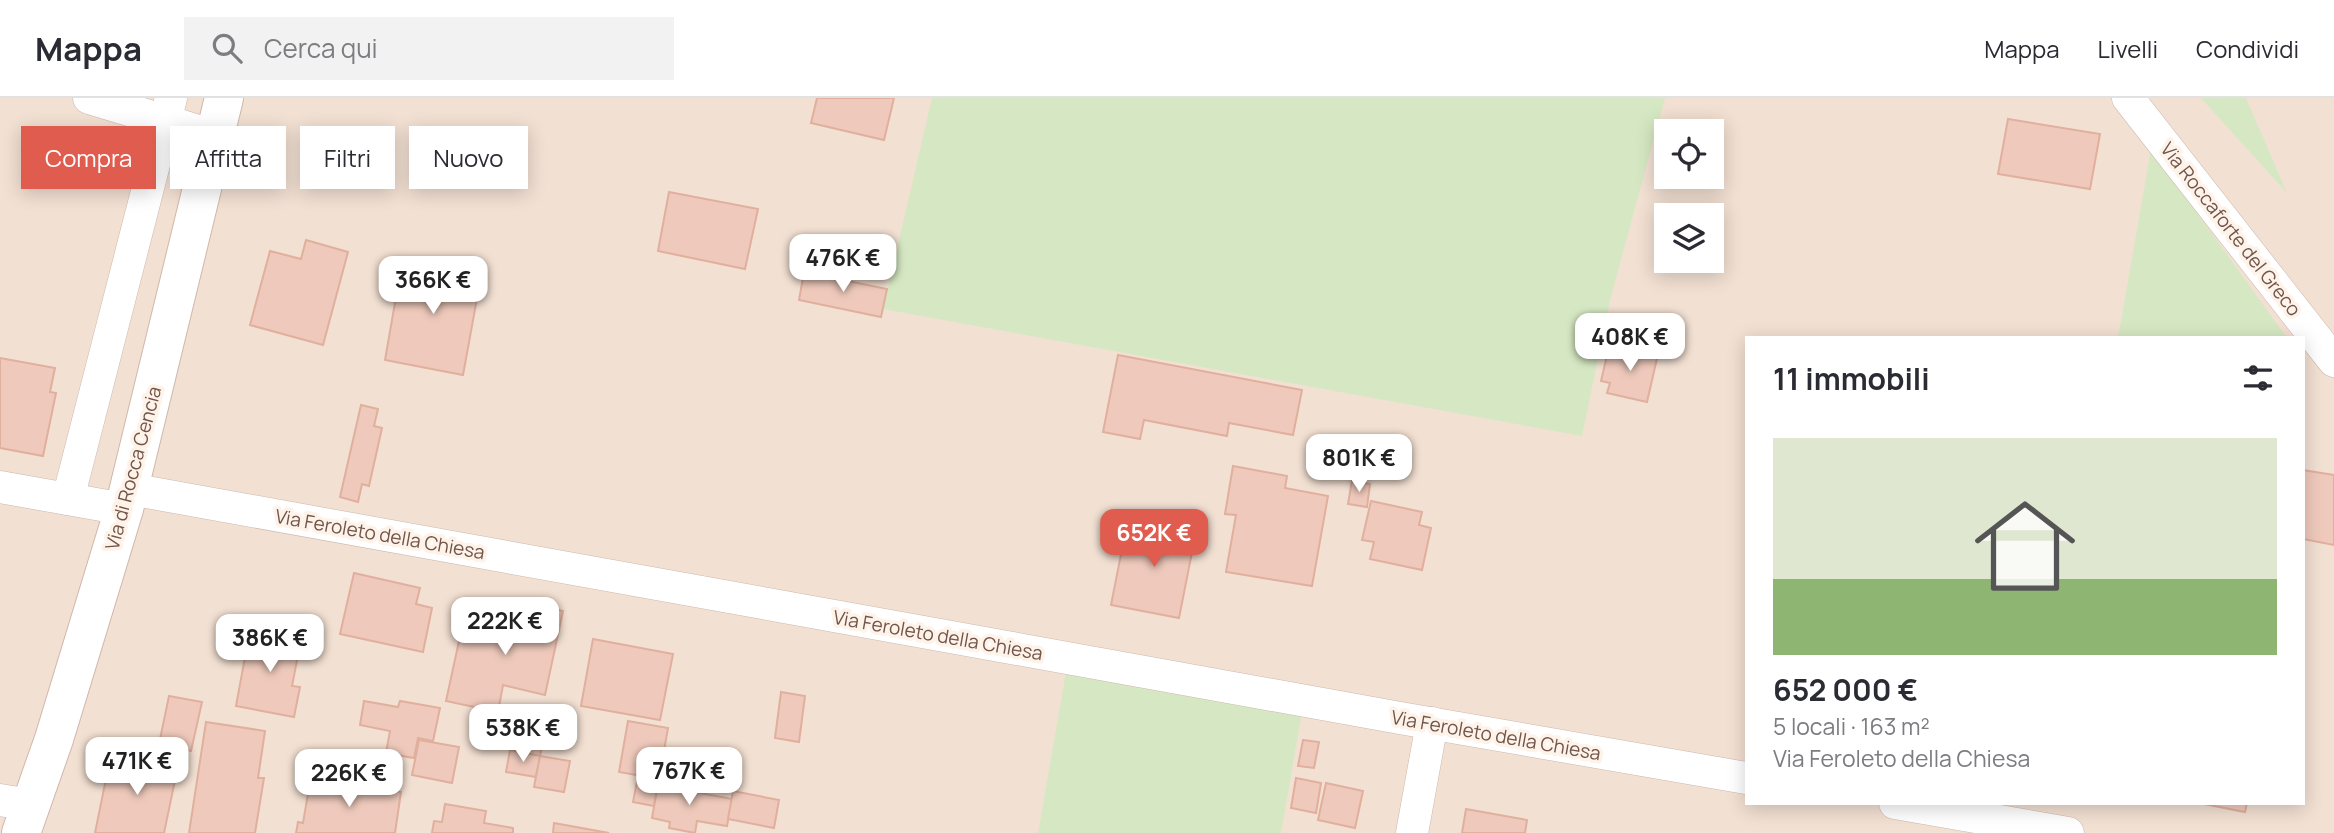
<!DOCTYPE html>
<html lang="it">
<head>
<meta charset="utf-8">
<style>
  :root { --surface:#fff; --page:#f2f2f3; --text:#2b2b33; --muted:#7c7c81; --line:#e1e1e2; --accent:#df5c4e }
  body { margin:0; font-family:Manrope,sans-serif; background:var(--page); color:var(--text); height:100vh; display:flex; flex-direction:column; font-size:26px; white-space:nowrap }
  * { box-sizing:border-box; margin:0 }
  p { font-size:23px; color:var(--muted) }
  .icon { flex:none; width:38px; height:38px; fill:none; stroke:currentColor; stroke-width:2; stroke-linecap:round; stroke-linejoin:round }
  .map { position:relative; flex:1; overflow:hidden }
  .panel { position:absolute; left:1745px; top:238px; width:560px; height:469px; display:flex; flex-direction:column; background:var(--surface); border-radius:0px; box-shadow:0 4px 18px #0003 }
  .panel>* { flex:none }
  .top-card { position:absolute; left:21px; top:28px; width:665px; height:63px; display:flex; gap:14px }
  .fabs { position:absolute; left:1654px; top:21px; display:grid; gap:14px }
  .fabs a { display:grid; place-items:center; width:70px; height:70px; border-radius:0px; background:var(--surface); box-shadow:0 4px 18px #0003; font-size:35px }
  .price { position:absolute; translate:-50% -60px; padding:0 16px; border-radius:14px; background:#fff; color:#222; font-size:23px; line-height:46px; filter:drop-shadow(0 2px 4px #0008) }
  .price::after { content:''; position:absolute; left:50%; top:42px; width:21px; height:16px; margin-left:-10px; background:inherit; clip-path:polygon(0 0,100% 0,50% 100%) }
  .price.on { background:var(--accent); color:#fff }
  ul { padding:0; list-style:none }
  li { display:grid; align-content:center; gap:14px; height:371px; padding:0 28px }
  li+li { border-top:2px solid var(--line) }
  li span { display:grid; place-items:center; height:217px; border-radius:0px; color:#555 }
  li>.icon { margin-inline-start:auto }
  span .icon { width:126px; height:126px; fill:#fffc; stroke-width:1 }
  li b { font-size:30px }
  h2 { display:flex; justify-content:space-between; align-items:center; height:84px; padding:0 28px; font-size:30px }
  .tag { padding:0 24px; border-radius:0px; background:var(--surface); box-shadow:0 4px 18px #0003; font-size:24px; line-height:63px }
  .tag.on { background:var(--accent); color:#fff }
  header { display:flex; align-items:center; gap:42px; box-sizing:border-box; height:98px; padding:0 35px; background:var(--surface); border-bottom:2px solid var(--line) }
  header strong { font-size:33px }
  nav { display:flex; gap:38px; margin-inline-start:auto; font-size:24px }
  .search { width:490px; height:63px; background:var(--page); display:flex; align-items:center; gap:18px; box-sizing:border-box; padding:0 24px; border-radius:0px; color:var(--muted); font-size:26px }
  .map>svg:first-child { display:block }
</style>
</head>
<body>
<header>
<strong>Mappa</strong>
<div class="search"><svg class="icon" aria-label="search" viewBox="0 0 24 24"><circle cx="10" cy="10" r="6"/><path d="M15 15l6 6"/></svg>Cerca qui</div>
<nav><a>Mappa</a><a>Livelli</a><a>Condividi</a></nav>
</header>
<div class="map">
<svg width="2334" height="735" viewBox="0 0 2334 735">
  <rect width="100%" height="100%" fill="#fbefe3"/>
  <path fill="#f2e0d2" fill-rule="evenodd" d="M0,0h2334v735h-2334zM1666,33h46v46h-46zM1666,117h46v46h-46zM1746,240h557v465h-557z"/>
  <g fill="#d6e8c3">
    <polygon points="932,0 1665,0 1610,202 1582,338 883,211"/>
    <polygon points="2201,0 2246,0 2287,95"/>
    <polygon points="2151,51 2287,240 2118,240"/>
    <polygon points="1066,574 1302,614 1281,735 1038,735"/>
  </g>
  <g fill="#efcabc" stroke="#e1af9d" stroke-width="2">
    <polygon points="817,0 894,0 884,42 811,25"/>
    <polygon points="2008,21 2100,36 2090,91 1998,76"/>
    <polygon points="669,94 758,111 745,171 658,153"/>
    <polygon points="306,142 348,154 323,247 250,227 270,153 301,161"/>
    <polygon points="403,159 482,173 463,277 385,262"/>
    <polygon points="804,174 887,191 881,219 799,202"/>
    <polygon points="1617,247 1658,256 1647,304 1607,295 1610,285 1601,283 1608,253 1615,254"/>
    <polygon points="1118,257 1302,292 1293,337 1229,325 1227,338 1144,322 1140,341 1103,334"/>
    <polygon points="0,260 55,270 50,294 56,295 43,358 0,350"/>
    <polygon points="361,307 378,311 374,328 382,330 369,388 362,386 358,404 340,399"/>
    <polygon points="1233,368 1287,378 1285,390 1328,398 1312,488 1226,474 1236,417 1225,416"/>
    <polygon points="2303,372 2334,377 2334,447 2303,441"/>
    <polygon points="1352,383 1370,386 1367,409 1348,406"/>
    <polygon points="1371,403 1422,414 1419,427 1431,430 1422,472 1370,461 1374,444 1362,442"/>
    <polygon points="1128,421 1196,434 1179,520 1111,507"/>
    <polygon points="354,475 420,490 416,506 432,510 423,554 340,536"/>
    <polygon points="515,502 563,513 545,597 503,587 498,614 446,603 464,520 509,530"/>
    <polygon points="250,532 301,542 292,588 300,589 294,619 236,608"/>
    <polygon points="593,541 673,556 660,622 581,608"/>
    <polygon points="781,594 805,598 799,644 775,640"/>
    <polygon points="169,598 202,604 191,653 159,646"/>
    <polygon points="364,603 398,609 400,603 440,610 433,643 418,640 414,660 386,655 390,633 360,627"/>
    <polygon points="533,617 547,619 545,632 530,629"/>
    <polygon points="628,623 668,630 659,681 619,674"/>
    <polygon points="206,624 265,633 258,680 264,680 255,735 189,735"/>
    <polygon points="515,627 545,632 540,658 510,652"/>
    <polygon points="419,642 459,649 452,685 412,677"/>
    <polygon points="1303,642 1319,644 1314,670 1298,668"/>
    <polygon points="510,652 540,658 536,679 506,674"/>
    <polygon points="665,652 686,656 680,685 659,681"/>
    <polygon points="540,658 570,663 564,694 534,689"/>
    <polygon points="142,660 178,668 164,735 95,735 110,661 141,667"/>
    <polygon points="311,678 401,694 395,735 296,735 298,724 303,725"/>
    <polygon points="638,678 659,681 654,708 633,704"/>
    <polygon points="1296,680 1321,685 1316,715 1291,710"/>
    <polygon points="659,681 680,685 679,691 732,701 727,728 697,723 695,735 669,730 670,724 652,720"/>
    <polygon points="1326,685 1363,693 1355,730 1318,722"/>
    <polygon points="733,693 779,702 774,730 728,721"/>
    <polygon points="2199,705 2247,705 2245,714"/>
    <polygon points="445,706 486,713 484,725 513,730 513,735 432,735 434,723 442,724"/>
    <polygon points="1466,711 1527,722 1525,735 1462,735"/>
    <polygon points="554,725 609,735 553,735"/>
  </g>
  <g fill="none" stroke-linecap="round" stroke-linejoin="round">
    <defs>
      <g id="minor">
        <polyline points="89,0 215,38"/>
        <polyline points="2128,0 2334,263"/>
        <polyline points="0,389 124,411"/>
        <polyline points="130,391 1400,620 1746,680"/>
        <polyline points="68,401 171,0"/>
        <polyline points="0,702 31,707"/>
        <polyline points="1895,705 2068,735"/>
        <polyline points="1412,735 1432,625"/>
      </g>
      <polyline id="secondary" points="21,735 54,641 124,411 224,0"/>
    </defs>
    <use href="#minor" stroke="#ceb8ad" stroke-width="33"/>
    <use href="#secondary" stroke="#d0b7ab" stroke-width="40"/>
    <use href="#minor" stroke="#fff" stroke-width="32"/>
    <use href="#secondary" stroke="#fff" stroke-width="38"/>
  </g>
  <g text-anchor="middle" dominant-baseline="central" stroke-width="7" stroke-linejoin="round" paint-order="stroke">
    <g font-size="19" fill="#72544b" stroke="#fef3e9">
      <text transform="translate(2231 131) rotate(52)">Via Roccaforte del Greco</text>
      <text transform="translate(133 370) rotate(-75)">Via di Rocca Cencia</text>
      <text transform="translate(380 436) rotate(10)">Via Feroleto della Chiesa</text>
      <text transform="translate(938 537) rotate(10)">Via Feroleto della Chiesa</text>
      <text transform="translate(1496 637) rotate(10)">Via Feroleto della Chiesa</text>
    </g>
  </g>
</svg>
<div class="fabs">
<a><svg class="icon" aria-label="locate" viewBox="0 0 24 24"><circle cx="12" cy="12" r="6"/><path d="M12 2v4M12 18v4M2 12h4M18 12h4"/></svg></a>
<a><svg class="icon" aria-label="layers" viewBox="0 0 24 24"><path d="M12 4l9 5-9 5-9-5zM3 14l9 5 9-5"/></svg></a>
</div>
<b class="price" style="left:843px;top:196px">476K €</b>
<b class="price" style="left:433px;top:218px">366K €</b>
<b class="price" style="left:1630px;top:275px">408K €</b>
<b class="price" style="left:1359px;top:396px">801K €</b>
<b class="price on" style="left:1154px;top:471px">652K €</b>
<b class="price" style="left:505px;top:559px">222K €</b>
<b class="price" style="left:270px;top:576px">386K €</b>
<b class="price" style="left:523px;top:666px">538K €</b>
<b class="price" style="left:137px;top:699px">471K €</b>
<b class="price" style="left:689px;top:709px">767K €</b>
<b class="price" style="left:349px;top:711px">226K €</b>
<div class="top-card">
<a class="tag on">Compra</a>
<a class="tag">Affitta</a>
<a class="tag">Filtri</a>
<a class="tag">Nuovo</a>
</div>
<section class="panel">
<h2>11 immobili<svg class="icon" aria-label="filters" viewBox="0 0 24 24"><path d="M4 7h16M4 17h16"/><circle cx="9" cy="7" r="2"/><circle cx="15" cy="17" r="2"/></svg></h2>
<ul>
<li><span style="background:linear-gradient(#dfe7d0 65%,#8fb573 0)"><svg class="icon" aria-label="home" viewBox="0 0 24 24"><path d="M3 11l9-7 9 7M6 9v11h12V9"/></svg></span><div><b>652 000 €</b><p>5 locali · 163 m²</p><p>Via Feroleto della Chiesa</p></div></li>
</ul>
</section>
</div>
</body>
</html>
